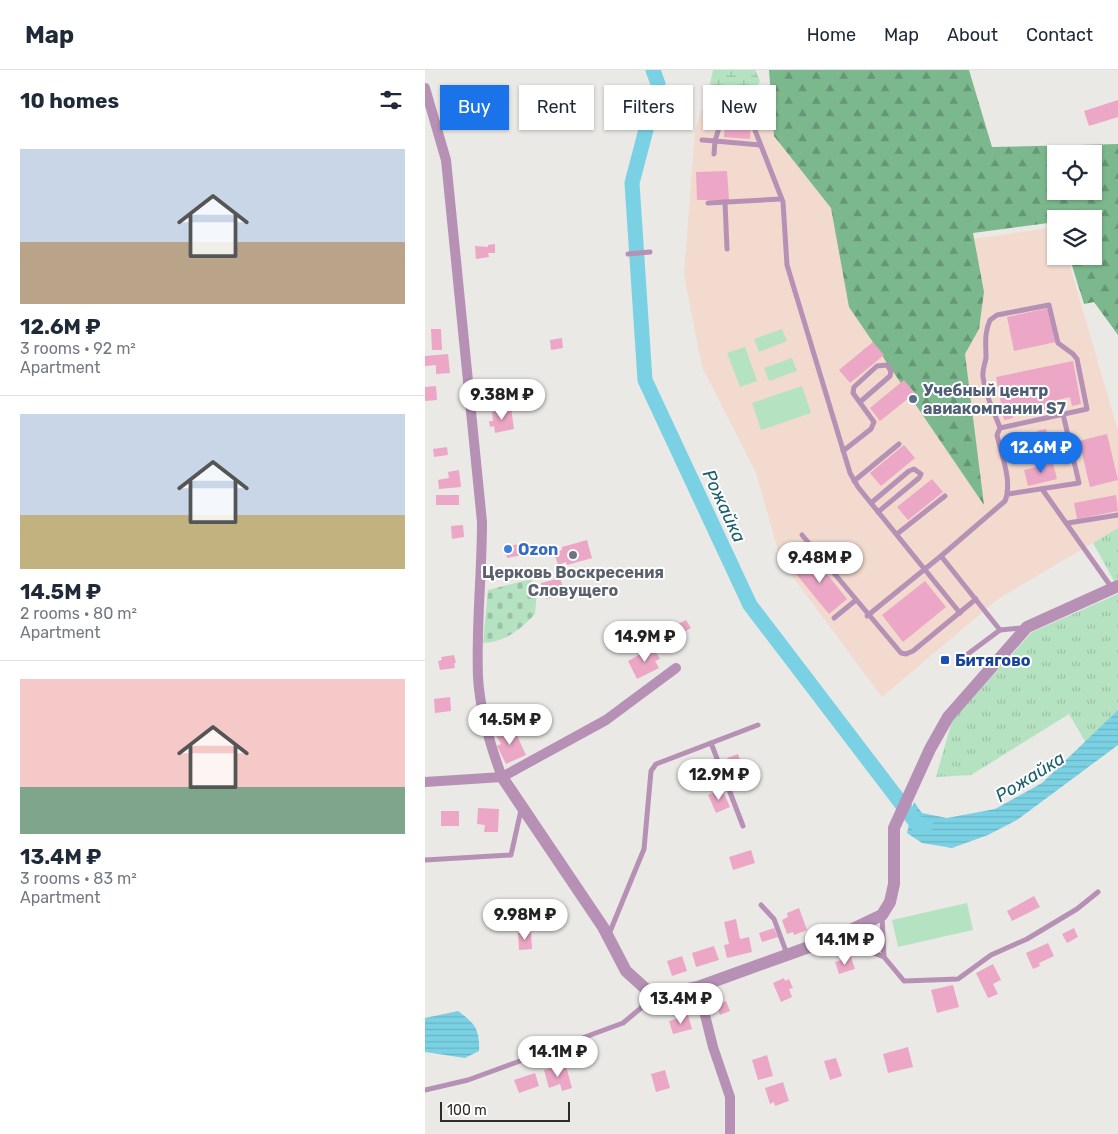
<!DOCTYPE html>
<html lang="en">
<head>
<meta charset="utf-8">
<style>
  :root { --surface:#fff; --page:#f6f6f7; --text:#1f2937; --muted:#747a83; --line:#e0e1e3; --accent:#1a73e8 }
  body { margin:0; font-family:Rubik,sans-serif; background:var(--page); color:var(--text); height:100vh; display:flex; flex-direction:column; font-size:19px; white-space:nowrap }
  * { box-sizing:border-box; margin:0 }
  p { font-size:16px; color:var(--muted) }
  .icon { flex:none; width:28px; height:28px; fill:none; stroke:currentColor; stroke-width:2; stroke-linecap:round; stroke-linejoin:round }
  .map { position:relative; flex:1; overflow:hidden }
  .side { display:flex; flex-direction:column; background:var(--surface); width:425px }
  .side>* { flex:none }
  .banner { position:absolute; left:15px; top:15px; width:475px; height:45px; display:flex; gap:10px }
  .controls { position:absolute; left:622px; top:75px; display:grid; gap:10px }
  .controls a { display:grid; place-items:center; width:55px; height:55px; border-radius:0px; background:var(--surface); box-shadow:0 1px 4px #0004; font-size:25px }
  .scale { position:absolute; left:15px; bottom:12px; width:130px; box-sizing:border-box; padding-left:5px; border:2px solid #2d2c2b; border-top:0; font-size:14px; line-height:18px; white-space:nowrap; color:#2d2c2b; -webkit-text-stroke:4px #fff; paint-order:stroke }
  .price { position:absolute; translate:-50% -42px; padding:0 11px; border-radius:18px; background:#fff; color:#222; font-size:16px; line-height:32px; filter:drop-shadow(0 1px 2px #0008) }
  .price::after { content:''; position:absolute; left:50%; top:30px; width:15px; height:11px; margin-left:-8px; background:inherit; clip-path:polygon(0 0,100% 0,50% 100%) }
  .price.on { background:var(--accent); color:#fff }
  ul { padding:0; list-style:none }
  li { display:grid; align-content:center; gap:10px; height:265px; padding:0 20px }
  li+li { border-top:1px solid var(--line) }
  li span { display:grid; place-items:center; height:155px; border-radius:0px; color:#555 }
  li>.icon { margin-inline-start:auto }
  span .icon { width:90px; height:90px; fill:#fffc; stroke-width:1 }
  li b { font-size:21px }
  h2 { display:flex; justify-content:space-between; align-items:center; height:60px; padding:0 20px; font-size:21px }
  .tag { padding:0 18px; border-radius:0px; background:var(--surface); box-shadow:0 1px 4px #0004; font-size:18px; line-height:45px }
  .tag.on { background:var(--accent); color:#fff }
  header { display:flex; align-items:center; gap:30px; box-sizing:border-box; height:70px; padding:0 25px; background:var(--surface); border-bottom:1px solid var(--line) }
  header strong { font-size:24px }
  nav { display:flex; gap:28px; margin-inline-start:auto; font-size:18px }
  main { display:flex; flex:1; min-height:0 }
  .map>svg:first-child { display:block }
</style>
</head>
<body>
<header>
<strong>Map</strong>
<nav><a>Home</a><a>Map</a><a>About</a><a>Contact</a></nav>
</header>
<main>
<section class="side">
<h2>10 homes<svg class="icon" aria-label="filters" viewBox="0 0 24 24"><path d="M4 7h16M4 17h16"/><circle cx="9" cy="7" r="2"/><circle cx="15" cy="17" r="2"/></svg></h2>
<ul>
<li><span style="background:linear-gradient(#c9d6e8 60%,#b9a48a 0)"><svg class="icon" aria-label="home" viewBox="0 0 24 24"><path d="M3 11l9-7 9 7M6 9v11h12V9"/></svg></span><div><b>12.6M ₽</b><p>3 rooms · 92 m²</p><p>Apartment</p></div></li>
<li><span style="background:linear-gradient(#c9d6e8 65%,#c2b280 0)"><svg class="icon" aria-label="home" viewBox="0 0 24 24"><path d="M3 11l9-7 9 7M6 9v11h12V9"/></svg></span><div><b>14.5M ₽</b><p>2 rooms · 80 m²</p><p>Apartment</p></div></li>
<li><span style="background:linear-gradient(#f6c9c9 70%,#7fa58c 0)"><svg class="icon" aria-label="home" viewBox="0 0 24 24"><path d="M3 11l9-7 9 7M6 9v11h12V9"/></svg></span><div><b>13.4M ₽</b><p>3 rooms · 83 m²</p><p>Apartment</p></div></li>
</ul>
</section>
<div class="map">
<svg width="693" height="1064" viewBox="0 0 693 1064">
  <defs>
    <pattern id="grass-tufts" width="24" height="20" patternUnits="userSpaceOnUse" patternTransform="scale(1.25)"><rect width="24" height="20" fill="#b5e2c1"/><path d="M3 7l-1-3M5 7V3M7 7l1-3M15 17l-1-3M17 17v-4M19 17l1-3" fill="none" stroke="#9cc2a6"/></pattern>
    <pattern id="forest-firs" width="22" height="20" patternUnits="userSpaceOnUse" patternTransform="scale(1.25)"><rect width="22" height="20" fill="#7cb88d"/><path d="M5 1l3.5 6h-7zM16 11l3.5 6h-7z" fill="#669673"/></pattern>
    <pattern id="wetland-marsh" width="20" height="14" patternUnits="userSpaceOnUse" patternTransform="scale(1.25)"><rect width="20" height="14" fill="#b5e2c1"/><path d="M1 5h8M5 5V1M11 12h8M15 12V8" fill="none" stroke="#9cc2a6"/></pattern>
    <pattern id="cemetery-stones" width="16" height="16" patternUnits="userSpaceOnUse" patternTransform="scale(1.25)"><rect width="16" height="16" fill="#b5e2c1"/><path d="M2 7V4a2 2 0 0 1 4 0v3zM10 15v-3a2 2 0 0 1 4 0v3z" fill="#9cc2a6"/></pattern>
    <pattern id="water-rules" width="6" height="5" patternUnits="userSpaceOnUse" patternTransform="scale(1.25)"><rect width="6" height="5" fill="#7ad1e3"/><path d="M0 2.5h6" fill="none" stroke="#6ab4c3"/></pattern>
  </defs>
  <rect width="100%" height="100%" fill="#ebe9e6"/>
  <polygon fill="#f2dacf" points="387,18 419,188 631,157 631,186 642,186 693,361 693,458 573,529 457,627 356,491 331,403 277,297 259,205 270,60 276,40 311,42"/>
  <g fill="url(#grass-tufts)">
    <polygon points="693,458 693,518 668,473"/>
    <polygon points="693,524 693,640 661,673 644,644 546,705 511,707 527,651 607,562"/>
  </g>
  <path fill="url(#forest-firs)" fill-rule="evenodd" d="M344,0h200l23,77 126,-3v191l-24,-33 -10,2 -15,-48h25v-37h-38v3l-83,11 11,59 -5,37 -14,25 19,151 -135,-198 -18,-99 -57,-72zM631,84h38v37h-38z"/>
  <polygon fill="url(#wetland-marsh)" points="288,0 330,0 335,11 329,22 316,27 288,26 285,14"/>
  <path fill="url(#cemetery-stones)" d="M106,509l6,12 -2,23c-14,15 -30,28 -52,29l5,-53z"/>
  <g fill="#b5e2c1">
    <polygon points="357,259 362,271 334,282 329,269"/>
    <polygon points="320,277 332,311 315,317 302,283"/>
    <polygon points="367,288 372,301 344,311 339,298"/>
    <polygon points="377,316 386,343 336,360 327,333"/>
    <polygon points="542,833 548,860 473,877 467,850"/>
  </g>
  <g fill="url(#water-rules)">
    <polygon points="693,640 693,675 592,750 563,765 527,778 497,773 482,763 489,732 497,743 522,748 570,739 617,713"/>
    <path d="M33,941c16,12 22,17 21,40l-14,7 -40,-6v-34z"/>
  </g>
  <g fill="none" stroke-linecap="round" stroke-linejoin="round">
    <polyline stroke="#7ad1e3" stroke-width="15" points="228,0 233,14 207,113 220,310 325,535 492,754 501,755"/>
  </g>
  <g fill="#eba7c5">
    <polygon points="693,30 693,47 664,56 659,41"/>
    <polygon points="300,51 326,53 325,69 299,67"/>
    <polygon points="302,101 304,130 272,130 271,102"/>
    <polygon points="70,174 70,183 63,183 64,187 51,189 50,176 63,177 63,175"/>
    <polygon points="624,238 631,272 589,281 582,247"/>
    <polygon points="6,259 16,259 17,280 7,280"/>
    <polygon points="137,268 138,278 126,280 125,270"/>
    <polygon points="448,272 459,285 425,313 414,300"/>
    <polygon points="23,284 25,303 11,304 11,295 0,296 0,286"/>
    <polygon points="648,291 656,334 647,336 645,327 624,332 626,340 610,343 608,335 586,339 588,348 579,350 571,307"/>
    <polygon points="479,310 490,323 455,351 445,338"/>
    <polygon points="11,316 12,330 0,331 0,317"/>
    <polygon points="86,338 89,359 70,363 69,356 65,357 64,351 68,351 67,342"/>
    <polygon points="621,359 624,374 584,383 582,374 613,367 612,361"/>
    <polygon points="682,364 693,410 665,417 654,371"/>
    <polygon points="479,375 490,388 456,416 445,403"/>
    <polygon points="22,377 23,385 9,387 8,379"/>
    <polygon points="628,393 632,409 603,416 599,400"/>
    <polygon points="34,400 36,417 14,419 13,410 24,408 23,402"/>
    <polygon points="507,409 518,422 483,450 472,437"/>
    <rect x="11" y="425" width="23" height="10"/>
    <polygon points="691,425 693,441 652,449 649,433"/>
    <polygon points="38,455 39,467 27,469 26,456"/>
    <polygon points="162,470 167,488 142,495 141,492 133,495 129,482 137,480 137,477"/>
    <polygon points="96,474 98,485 82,488 80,476"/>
    <polygon points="386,484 422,529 404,544 367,499"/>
    <polygon points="135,508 140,524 121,529 116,513"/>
    <polygon points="500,511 521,537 478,572 457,545"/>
    <polygon points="261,550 266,558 256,564 251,555"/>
    <polygon points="228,577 235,589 230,591 234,598 212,609 203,591"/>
    <polygon points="29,585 31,593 29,593 30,598 15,600 13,591 17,590 16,587"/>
    <polygon points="25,627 26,641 10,643 9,629"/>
    <polygon points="88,657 101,685 81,694 72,676 76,674 71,665"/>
    <polygon points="313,684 318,699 308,703 302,688"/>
    <polygon points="297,719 305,737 291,743 283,725"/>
    <polygon points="53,738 74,739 73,762 59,762 60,755 52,754"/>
    <rect x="16" y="741" width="18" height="15"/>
    <polygon points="326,780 330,793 308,800 304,787"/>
    <polygon points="609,826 615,837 587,851 582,841"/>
    <polygon points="374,838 382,860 369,865 368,862 362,864 357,850 363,847 362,843"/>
    <polygon points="311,849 315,869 324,867 327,882 302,888 299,875 304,874 299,852"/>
    <polygon points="349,858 353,867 337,872 334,863"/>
    <polygon points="649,858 653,867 642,873 637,864"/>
    <polygon points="106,862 107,879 94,880 93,863"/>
    <polygon points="623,873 629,886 614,893 615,896 608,899 601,883"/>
    <polygon points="289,876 294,890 271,897 267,883"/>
    <polygon points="257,886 262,901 247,906 242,891"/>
    <polygon points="426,887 430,899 414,904 410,892"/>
    <polygon points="568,894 576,910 568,914 573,924 563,928 551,903"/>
    <polygon points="359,908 360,911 364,909 368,918 364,919 367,927 356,932 348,913"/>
    <polygon points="528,915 534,937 512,943 506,920"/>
    <polygon points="301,931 305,941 295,945 291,935"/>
    <polygon points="263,945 267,959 248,964 244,951"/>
    <polygon points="483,977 488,997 463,1003 458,984"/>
    <polygon points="342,985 348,1006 333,1010 327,990"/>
    <polygon points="411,988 417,1006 405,1010 399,991"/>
    <polygon points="132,996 133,998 141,996 147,1018 137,1021 135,1014 124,1018 119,1000"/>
    <polygon points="240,1000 245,1018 231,1022 226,1004"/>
    <polygon points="110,1003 114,1016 94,1023 89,1010"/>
    <polygon points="358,1012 364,1031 350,1036 349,1032 345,1034 340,1018"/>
  </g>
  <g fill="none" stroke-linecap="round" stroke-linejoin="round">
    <g stroke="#b691b5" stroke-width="5">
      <polyline points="277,70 290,71 289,84"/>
      <polyline points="335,75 290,71 297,48 326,50 358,132 362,195 425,403 433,417 535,543"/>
      <polyline points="300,132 302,179"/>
      <polyline points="283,133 356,129"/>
      <polyline points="203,184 225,182"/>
      <path d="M575,358c-6,-17 -15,-33 -17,-51 -1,-7 2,-13 3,-19 0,-15 -2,-24 4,-38l7,-5 52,-10 9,38 15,11 4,5 10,50 -87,19 -3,7c4,19 16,47 8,66l-64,55 59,74"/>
      <polyline points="418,381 446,359 449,352 428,323 429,317 452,296 462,295 466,301 465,306 435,332"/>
      <polyline points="429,411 474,374"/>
      <polyline points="617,419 687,518"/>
      <polyline points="583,424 654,413 638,344"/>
      <polyline points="446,433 484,401 489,399 496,404 494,408 453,442"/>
      <polyline points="643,453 693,445"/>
      <polyline points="472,464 520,426"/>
      <polyline points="377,465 476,583 481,584 488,581 551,529"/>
      <polyline points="364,492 385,475"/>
      <polyline points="442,546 516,486"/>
      <polyline points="409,548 431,530"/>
      <polyline points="532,592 575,560 597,558"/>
      <polyline points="286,673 318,756"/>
      <polyline points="0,790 86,785 96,740"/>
      <polyline points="336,835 349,849 362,884"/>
      <polyline points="457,845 459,887 479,911 533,909 566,885 602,869 652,839 673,822"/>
      <polyline points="184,864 219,779 226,701 231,694 333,655"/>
      <polyline points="412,869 459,887"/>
      <polyline points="0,1020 43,1010 198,953 216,938 223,921"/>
    </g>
    <g stroke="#b691b5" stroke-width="10">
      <path d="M0,18l21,72 36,362c0,52 -6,103 -4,155 2,35 12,68 24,100"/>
      <polyline points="0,712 77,707 181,650 251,598"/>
      <polyline points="273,917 288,977 305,1027 305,1064"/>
    </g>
    <polyline stroke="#b691b5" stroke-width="12" points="77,707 178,857 201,901 223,921 244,923 273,917 409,868 457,845 465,832 469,814 469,758 505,679 523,647 602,557 693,516"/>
  </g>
  <circle fill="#5c6f8a" stroke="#fff" stroke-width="2" cx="488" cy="329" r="5"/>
  <circle fill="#3f7fe0" stroke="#fff" stroke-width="2" cx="83" cy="479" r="5"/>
  <circle fill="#6b7280" stroke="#fff" stroke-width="2" cx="148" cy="485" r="5"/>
  <rect fill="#1a4fb4" stroke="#fff" stroke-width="2" x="515" y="585" width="10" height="10" rx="2.5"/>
  <g text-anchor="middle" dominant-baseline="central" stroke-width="4" stroke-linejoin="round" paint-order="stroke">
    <g font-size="16" font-weight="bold" fill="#4e5e75" stroke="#fff" text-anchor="start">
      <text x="498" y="320">Учебный центр<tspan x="498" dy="18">авиакомпании S7</tspan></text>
    </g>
    <g font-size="16" font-weight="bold" fill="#366cbe" stroke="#fff" text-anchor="start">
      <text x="93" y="479">Ozon</text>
    </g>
    <g font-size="16" font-weight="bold" fill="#5b616d" stroke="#fff">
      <text x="148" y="502">Церковь Воскресения<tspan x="148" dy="18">Словущего</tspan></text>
    </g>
    <g font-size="16" font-weight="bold" fill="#164399" stroke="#fff" text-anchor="start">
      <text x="530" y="590">Битягово</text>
    </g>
    <g font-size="18" font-style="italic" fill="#19606d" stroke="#fff">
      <text transform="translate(299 436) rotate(65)">Рожайка</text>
      <text transform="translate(605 707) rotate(-32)">Рожайка</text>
    </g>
  </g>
</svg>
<div class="controls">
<a><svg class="icon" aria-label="locate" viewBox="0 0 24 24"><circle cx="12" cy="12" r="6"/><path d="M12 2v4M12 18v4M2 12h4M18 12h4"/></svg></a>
<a><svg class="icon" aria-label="layers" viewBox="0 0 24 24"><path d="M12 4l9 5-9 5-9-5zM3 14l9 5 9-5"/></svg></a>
</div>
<div class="scale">100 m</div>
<b class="price" style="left:77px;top:351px">9.38M ₽</b>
<b class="price on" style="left:616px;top:404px">12.6M ₽</b>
<b class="price" style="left:395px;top:514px">9.48M ₽</b>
<b class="price" style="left:220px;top:593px">14.9M ₽</b>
<b class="price" style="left:85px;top:676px">14.5M ₽</b>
<b class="price" style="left:294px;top:731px">12.9M ₽</b>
<b class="price" style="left:100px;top:871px">9.98M ₽</b>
<b class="price" style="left:420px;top:896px">14.1M ₽</b>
<b class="price" style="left:256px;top:955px">13.4M ₽</b>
<b class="price" style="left:133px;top:1008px">14.1M ₽</b>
<div class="banner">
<a class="tag on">Buy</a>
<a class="tag">Rent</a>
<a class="tag">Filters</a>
<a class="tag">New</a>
</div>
</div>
</main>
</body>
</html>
